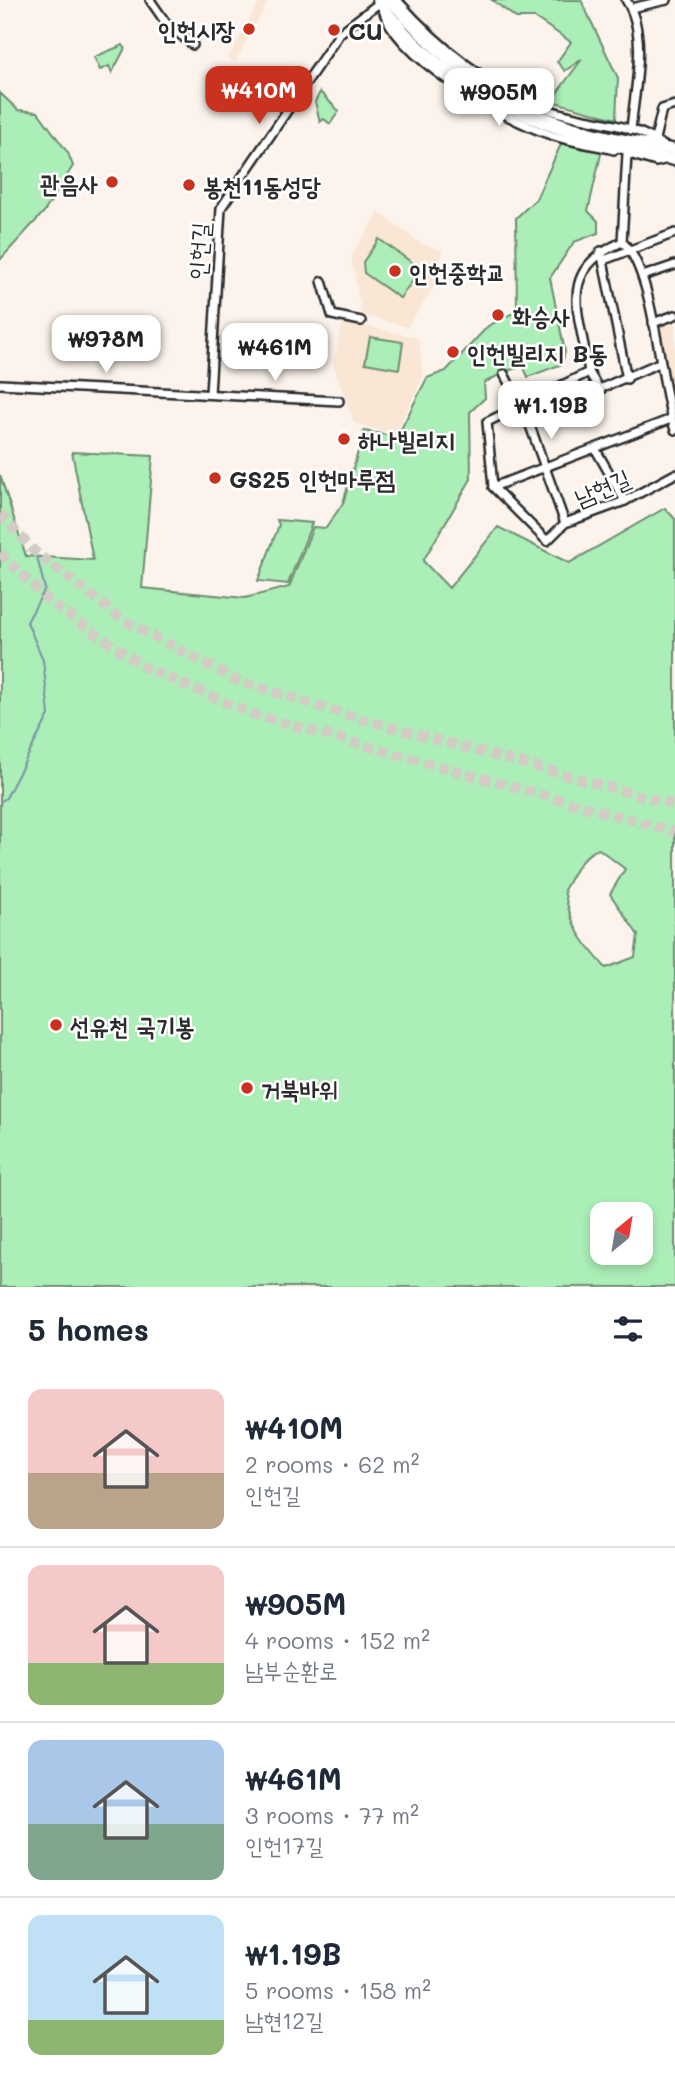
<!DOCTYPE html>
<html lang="en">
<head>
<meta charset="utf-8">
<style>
  :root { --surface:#fff; --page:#f6f6f7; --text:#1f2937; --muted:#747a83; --line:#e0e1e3; --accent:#c8321e }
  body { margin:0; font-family:Mali,"Poor Story",sans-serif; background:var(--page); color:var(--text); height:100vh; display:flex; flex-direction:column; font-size:26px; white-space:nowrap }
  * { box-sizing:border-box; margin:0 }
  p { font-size:23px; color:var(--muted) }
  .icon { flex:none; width:38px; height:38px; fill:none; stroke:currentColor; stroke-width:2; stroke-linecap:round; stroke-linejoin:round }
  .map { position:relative; height:1287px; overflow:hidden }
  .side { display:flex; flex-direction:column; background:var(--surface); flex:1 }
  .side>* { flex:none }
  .needle { width:46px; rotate:30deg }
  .fabs { position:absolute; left:590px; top:1202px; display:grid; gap:14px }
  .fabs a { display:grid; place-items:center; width:63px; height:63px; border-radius:14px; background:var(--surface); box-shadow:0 4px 10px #0003; font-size:35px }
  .price { position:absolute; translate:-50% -60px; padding:0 16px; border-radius:14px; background:#fff; color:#222; font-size:23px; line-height:46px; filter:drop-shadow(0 2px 4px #0008) }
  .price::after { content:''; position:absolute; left:50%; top:42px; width:21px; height:16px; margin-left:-10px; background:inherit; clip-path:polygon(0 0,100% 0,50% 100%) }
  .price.selected { background:var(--accent); color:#fff }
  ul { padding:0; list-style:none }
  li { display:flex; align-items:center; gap:21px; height:175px; padding:0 28px }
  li+li { border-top:2px solid var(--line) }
  li span { display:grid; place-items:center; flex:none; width:196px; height:140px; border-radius:14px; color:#555 }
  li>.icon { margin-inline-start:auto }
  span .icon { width:84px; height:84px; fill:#fffc; stroke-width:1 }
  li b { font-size:30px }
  h2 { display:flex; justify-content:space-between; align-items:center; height:84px; padding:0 28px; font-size:30px }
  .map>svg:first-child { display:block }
</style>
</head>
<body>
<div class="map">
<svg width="675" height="1287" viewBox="0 0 675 1287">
  <rect width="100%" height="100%" fill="#fcf4ec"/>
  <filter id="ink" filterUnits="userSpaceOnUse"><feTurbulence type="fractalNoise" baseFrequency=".0143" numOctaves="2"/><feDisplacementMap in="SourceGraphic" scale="14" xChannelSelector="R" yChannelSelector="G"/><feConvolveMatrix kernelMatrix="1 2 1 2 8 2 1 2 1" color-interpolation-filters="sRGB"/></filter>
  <g filter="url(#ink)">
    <g fill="#f9e6d5">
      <polygon points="260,0 269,0 235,62 228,58"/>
      <polygon points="379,213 424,245 442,250 434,287 407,327 362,315 351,256"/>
      <polygon points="675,316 675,392 668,394 653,323"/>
      <polygon points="343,321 419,338 423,377 395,435 354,423 333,364"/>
    </g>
    <g fill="#aceeb7" stroke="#6c8c71" stroke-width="2" fill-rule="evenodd">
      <polygon points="492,0 581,0 618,78 616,119 551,101 582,59 565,71 557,62 571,42 535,18 516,18"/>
      <polygon points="123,45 125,48 112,73 109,66 100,70 94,57"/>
      <polygon points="320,92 339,111 330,124 324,119 320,122 315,102"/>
      <polygon points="0,93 18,110 38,112 68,153 73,166 44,212 0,260"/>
      <path d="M567,131l37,10 -16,70 10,10v12l-24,9 -24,36 15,74 -3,12 -34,13 -5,-11 -19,6 -20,11 1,15 -15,14 1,67 -48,82 26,27 49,-61 71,36 96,-55 10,11v768h-675v-812l26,81 67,4 -21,-108 81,4 -11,132 103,10 44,-11 24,-60 13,1 17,-25 21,-72 33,6 30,-59 19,-7 42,-45 29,-15 -1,-93 20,-19zM599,849l26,20 -15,25 28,41 -3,22 -29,11c-25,-28 -35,-41 -42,-78 9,-15 17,-36 35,-41zM602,1214h38v39h-38z"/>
      <polygon points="379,239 421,269 400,298 364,273 363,262"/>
      <polygon points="370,337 403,342 399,369 365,363"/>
      <polygon points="277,520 312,523 288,584 258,581 279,525"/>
    </g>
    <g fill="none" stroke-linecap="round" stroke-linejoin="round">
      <polyline stroke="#7890a5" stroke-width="2" points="0,802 6,798 49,715 43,660 27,622 45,589 37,557"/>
      <g stroke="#d2ccc5" stroke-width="10" stroke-dasharray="10 5" stroke-linecap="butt">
        <polyline points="0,514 33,550 121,619 238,681 361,719 675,805"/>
        <polyline points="0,553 51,603 146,668 252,714 675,832"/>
      </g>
      <defs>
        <g id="minor">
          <polyline points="150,0 166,23 193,45"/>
          <path d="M397,0c41,47 96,91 156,111 35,12 81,11 111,35"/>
          <path d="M626,0c23,34 8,92 5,130"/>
          <path d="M382,7c15,52 119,111 169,128 20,7 42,10 63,15"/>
          <polyline points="631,8 667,0"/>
          <polyline points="655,139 662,109 675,105"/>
          <path d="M627,154l-5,88c32,25 38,143 53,188"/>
          <polyline points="629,154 656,162 668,159"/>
          <path d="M622,242c-67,29 -42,71 -33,130l-102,50 6,65 54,54 18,-18 60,-22 50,-27"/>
          <polyline points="601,251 627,379"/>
          <polyline points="604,260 675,233"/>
          <polyline points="643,276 675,265"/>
          <polyline points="322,281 332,315 361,321"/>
          <polyline points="653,323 675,315"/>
          <polyline points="589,372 600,391"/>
          <polyline points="504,374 528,420 565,523"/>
          <polyline points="0,384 339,401"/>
          <polyline points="210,394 221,208 340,33 383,0"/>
          <polyline points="528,420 659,363"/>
          <polyline points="596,450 625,501"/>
          <polyline points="493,487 671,419"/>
        </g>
        <g id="major">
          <path d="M378,0c74,101 179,135 297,160"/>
          <path d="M390,0c43,51 95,95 159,119 39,16 85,22 126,31"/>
        </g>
      </defs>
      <use href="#minor" stroke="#2b2b2b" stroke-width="12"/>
      <use href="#major" stroke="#2b2b2b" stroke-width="15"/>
      <use href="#minor" stroke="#fff" stroke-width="7"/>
      <use href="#major" stroke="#fff" stroke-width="10"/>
    </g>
  </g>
  <g fill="#c8321e" stroke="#fff" stroke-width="2.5">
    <circle cx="249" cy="29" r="7"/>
    <circle cx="334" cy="30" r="7"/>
    <circle cx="112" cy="182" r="7"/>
    <circle cx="189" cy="185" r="7"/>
    <circle cx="395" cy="271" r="7"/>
    <circle cx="498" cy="315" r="7"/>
    <circle cx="453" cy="352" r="7"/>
    <circle cx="344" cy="439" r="7"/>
    <circle cx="215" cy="478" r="7"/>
    <circle cx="56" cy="1025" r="7"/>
    <circle cx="247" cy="1088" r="7"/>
  </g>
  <g text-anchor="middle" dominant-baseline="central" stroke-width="5" stroke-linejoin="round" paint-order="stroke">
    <g font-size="24" font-weight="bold" fill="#2b2b2b" stroke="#fff" text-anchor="start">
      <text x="235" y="29" text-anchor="end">인헌시장</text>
      <text x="348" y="30">CU</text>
      <text x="98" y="182" text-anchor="end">관음사</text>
      <text x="203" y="185">봉천11동성당</text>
      <text x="409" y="271">인헌중학교</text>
      <text x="512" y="315">화승사</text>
      <text x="467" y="352">인헌빌리지 B동</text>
      <text x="358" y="439">하나빌리지</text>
      <text x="229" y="478">GS25 인헌마루점</text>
      <text x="70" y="1025">선유천 국기봉</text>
      <text x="261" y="1088">거북바위</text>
    </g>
    <g font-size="24" fill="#2b2b2b" stroke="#fff">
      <text transform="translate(198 251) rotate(-86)">인헌길</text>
      <text transform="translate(602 487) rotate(-23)">남현길</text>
    </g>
  </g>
</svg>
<div class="fabs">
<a><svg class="needle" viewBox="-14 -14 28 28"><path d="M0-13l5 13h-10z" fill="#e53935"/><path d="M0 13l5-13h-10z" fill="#747a83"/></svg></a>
</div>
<b class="price selected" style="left:259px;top:126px">₩410M</b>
<b class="price" style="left:499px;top:128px">₩905M</b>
<b class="price" style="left:106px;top:375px">₩978M</b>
<b class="price" style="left:275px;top:383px">₩461M</b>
<b class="price" style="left:551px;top:441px">₩1.19B</b>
</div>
<section class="side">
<h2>5 homes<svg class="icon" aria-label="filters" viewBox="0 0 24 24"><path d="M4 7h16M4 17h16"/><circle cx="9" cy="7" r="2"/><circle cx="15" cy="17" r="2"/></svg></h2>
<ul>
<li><span style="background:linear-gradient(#f6c9c9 60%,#b9a48a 0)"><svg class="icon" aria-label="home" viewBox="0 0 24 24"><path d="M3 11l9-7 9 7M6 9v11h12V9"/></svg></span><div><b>₩410M</b><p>2 rooms · 62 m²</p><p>인헌길</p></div></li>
<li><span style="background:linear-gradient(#f6c9c9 70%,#8fb573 0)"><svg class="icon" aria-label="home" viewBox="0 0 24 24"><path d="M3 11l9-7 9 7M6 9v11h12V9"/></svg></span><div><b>₩905M</b><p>4 rooms · 152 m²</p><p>남부순환로</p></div></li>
<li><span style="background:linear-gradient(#a9c7e8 60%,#7fa58c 0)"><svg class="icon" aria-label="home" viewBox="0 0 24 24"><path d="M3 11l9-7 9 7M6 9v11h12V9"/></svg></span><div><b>₩461M</b><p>3 rooms · 77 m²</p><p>인헌17길</p></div></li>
<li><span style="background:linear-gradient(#bfe0f5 75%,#8fb573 0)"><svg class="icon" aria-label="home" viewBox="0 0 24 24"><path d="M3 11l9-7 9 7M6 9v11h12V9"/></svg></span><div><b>₩1.19B</b><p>5 rooms · 158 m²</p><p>남현12길</p></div></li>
</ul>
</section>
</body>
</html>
